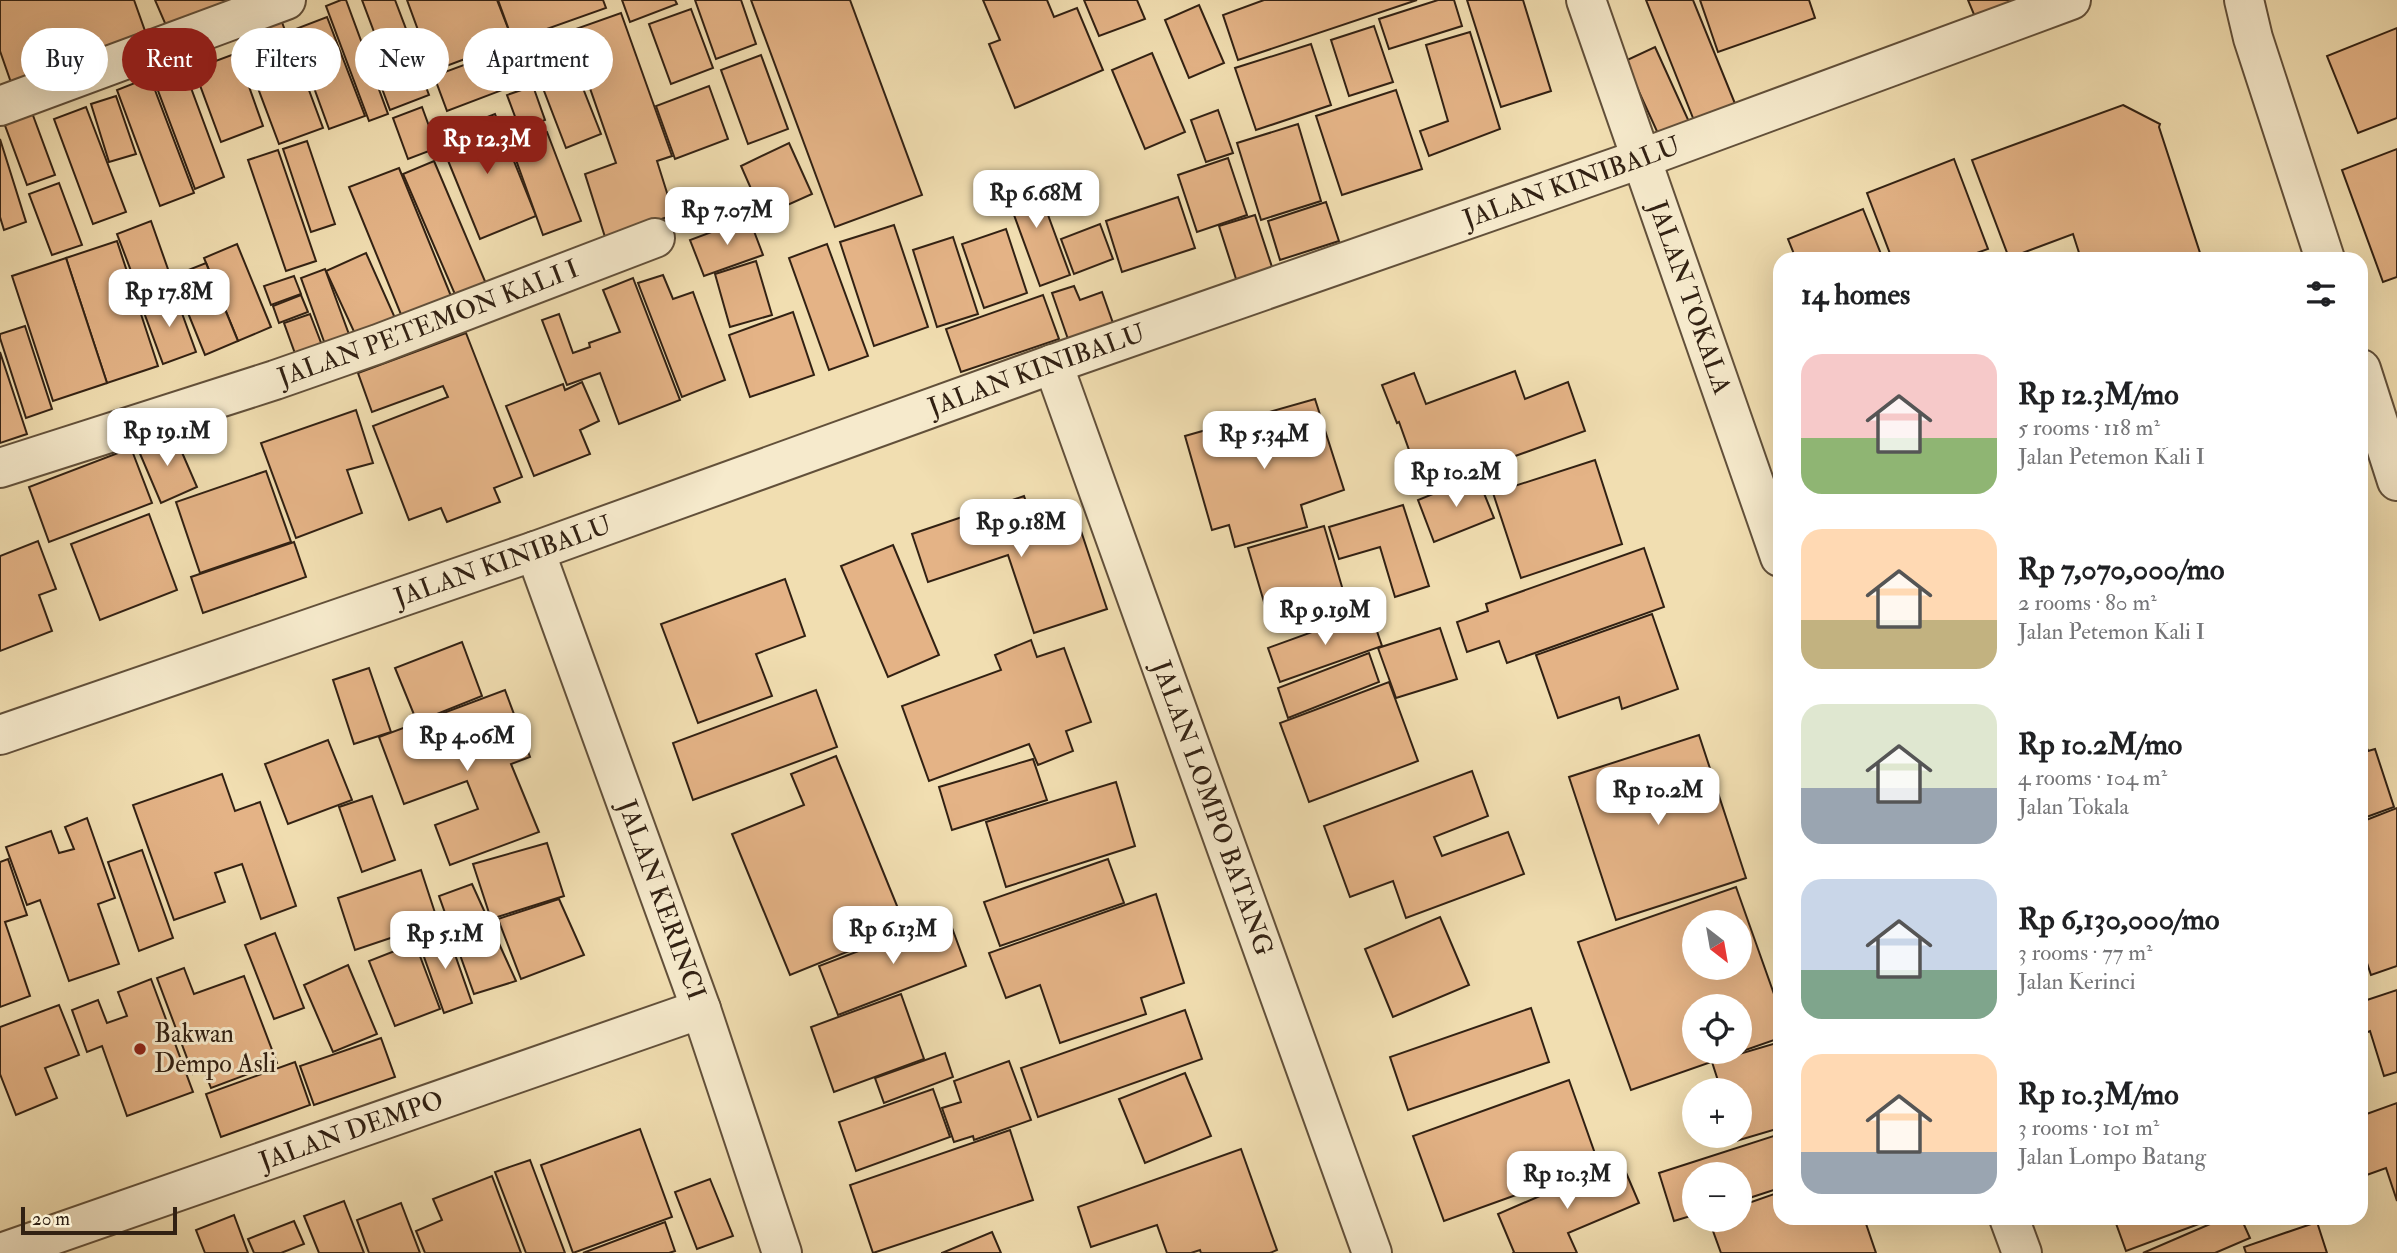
<!DOCTYPE html>
<html lang="en">
<head>
<meta charset="utf-8">
<style>
  :root { --surface:#fff; --page:#f6f6f6; --text:#202124; --muted:#757577; --accent:#8f2418 }
  body { margin:0; font-family:"IM FELL Double Pica",serif; background:var(--page); color:var(--text); height:100vh; display:flex; flex-direction:column; font-size:26px; white-space:nowrap }
  * { box-sizing:border-box; margin:0 }
  p { font-size:23px; color:var(--muted) }
  .icon { flex:none; width:38px; height:38px; fill:none; stroke:currentColor; stroke-width:2; stroke-linecap:round; stroke-linejoin:round }
  .map { position:relative; flex:1; overflow:hidden }
  .sheet { position:absolute; left:1773px; top:252px; width:595px; height:973px; display:flex; flex-direction:column; background:var(--surface); border-radius:21px; box-shadow:0 7px 28px #0002 }
  .sheet>* { flex:none }
  .guide { position:absolute; left:21px; top:28px; width:665px; height:63px; display:flex; gap:14px }
  .needle { width:46px; rotate:149deg }
  .tools { position:absolute; left:1682px; top:910px; display:grid; gap:14px }
  .tools a { display:grid; place-items:center; width:70px; height:70px; border-radius:50%; background:var(--surface); box-shadow:0 7px 28px #0002; font-size:35px }
  .scale { position:absolute; left:21px; bottom:18px; width:156px; box-sizing:border-box; padding-left:7px; border:4px solid #322113; border-top:0; font-size:19px; line-height:24px; white-space:nowrap; color:#322113; -webkit-text-stroke:5px #f6eacc; paint-order:stroke }
  .price { position:absolute; translate:-50% -60px; padding:0 16px; border-radius:14px; background:#fff; color:#222; font-size:23px; line-height:46px; filter:drop-shadow(0 2px 4px #0008) }
  .price::after { content:''; position:absolute; left:50%; top:42px; width:21px; height:16px; margin-left:-10px; background:inherit; clip-path:polygon(0 0,100% 0,50% 100%) }
  .price.current { background:var(--accent); color:#fff }
  ul { padding:0; list-style:none }
  li { display:flex; align-items:center; gap:21px; height:175px; padding:0 28px }
  li span { display:grid; place-items:center; flex:none; width:196px; height:140px; border-radius:21px; color:#555 }
  li>.icon { margin-inline-start:auto }
  span .icon { width:84px; height:84px; fill:#fffc; stroke-width:1 }
  li b { font-size:30px }
  h2 { display:flex; justify-content:space-between; align-items:center; height:84px; padding:0 28px; font-size:30px }
  .chip { padding:0 24px; border-radius:32px; background:var(--surface); box-shadow:0 7px 28px #0002; font-size:24px; line-height:63px }
  .chip.current { background:var(--accent); color:#fff }
  .map>svg:first-child { display:block }
</style>
</head>
<body>
<div class="map">
<svg width="2397" height="1253" viewBox="0 0 2397 1253">
  <rect width="100%" height="100%" fill="#f1deb1"/>
  <filter id="stains"><feTurbulence type="fractalNoise" baseFrequency=".00286" numOctaves="4"/><feColorMatrix values="0 0 0 0 .2 0 0 0 0 .09 0 0 0 0 .02 0 0 0 .5 -.17"/></filter>
  <radialGradient id="worn" r=".72"><stop offset=".6" stop-color="#630" stop-opacity="0"/><stop offset="1" stop-color="#630" stop-opacity=".3"/></radialGradient>
  <g fill="#e4b386" stroke="#322113" stroke-width="2" fill-rule="evenodd">
    <polygon points="0,0 134,0 150,45 15,94 0,51"/>
    <polygon points="155,0 226,0 231,11 171,37"/>
    <polygon points="341,0 346,0 388,114 369,121 326,6"/>
    <polygon points="362,0 395,0 414,50 385,61"/>
    <polygon points="407,0 497,0 513,41 433,71"/>
    <polygon points="498,0 603,0 606,8 513,41"/>
    <polygon points="622,0 675,0 677,4 630,22"/>
    <polygon points="695,0 741,0 756,44 716,59"/>
    <polygon points="751,0 850,0 922,195 835,227"/>
    <polygon points="983,0 1047,0 1054,17 1077,8 1103,70 1015,108 989,44 1000,40"/>
    <polygon points="1084,0 1137,0 1145,19 1099,36"/>
    <polygon points="1264,0 1417,0 1238,60 1223,15"/>
    <polygon points="1438,0 1454,0 1462,26 1389,49 1379,19"/>
    <polygon points="1467,0 1523,0 1551,91 1501,107"/>
    <polygon points="1646,0 1693,0 1738,111 1697,128"/>
    <polygon points="1700,0 1809,0 1815,18 1718,52"/>
    <polygon points="1968,0 2054,0 1980,29"/>
    <polygon points="1199,5 1224,63 1189,78 1165,20"/>
    <polygon points="691,9 713,68 671,84 649,24"/>
    <polygon points="621,13 672,156 657,161 674,215 605,237 585,174 616,163 570,31"/>
    <polygon points="280,17 295,57 255,71 240,32"/>
    <polygon points="327,17 365,116 329,129 293,30"/>
    <polygon points="1374,26 1393,82 1349,96 1331,40"/>
    <polygon points="2397,28 2397,118 2358,133 2327,56"/>
    <polygon points="560,30 601,134 566,148 526,44"/>
    <polygon points="1470,32 1500,129 1429,156 1420,131 1448,121 1426,45"/>
    <polygon points="1311,44 1331,105 1256,130 1235,68"/>
    <polygon points="518,45 531,79 447,111 434,76"/>
    <polygon points="1655,47 1690,124 1660,138 1625,61"/>
    <polygon points="237,53 263,126 221,142 194,69"/>
    <polygon points="413,53 429,95 390,110 374,67"/>
    <polygon points="1152,53 1185,132 1145,149 1112,70"/>
    <polygon points="761,55 788,129 748,144 721,70"/>
    <polygon points="297,58 323,128 279,144 253,75"/>
    <polygon points="181,61 224,177 195,189 151,72"/>
    <polygon points="150,77 194,193 160,206 117,90"/>
    <polygon points="533,86 545,120 520,130 507,95"/>
    <polygon points="709,86 728,139 675,159 656,106"/>
    <polygon points="1396,90 1422,169 1342,195 1316,116"/>
    <polygon points="116,96 136,154 109,162 91,104"/>
    <polygon points="2123,105 2160,124 2159,127 2202,259 2081,259 2073,234 2009,258 1972,160"/>
    <polygon points="86,107 126,212 93,224 54,119"/>
    <polygon points="422,107 437,148 408,159 393,118"/>
    <polygon points="31,110 55,175 27,185 3,120"/>
    <polygon points="1218,110 1233,153 1206,162 1191,120"/>
    <polygon points="495,114 536,216 480,239 438,136"/>
    <polygon points="1298,124 1321,201 1261,220 1237,143"/>
    <polygon points="547,132 581,221 543,235 511,146"/>
    <polygon points="0,139 26,222 4,230 0,217"/>
    <polygon points="307,141 335,224 311,232 283,149"/>
    <polygon points="789,143 812,194 763,216 741,166"/>
    <polygon points="2397,149 2397,277 2383,282 2342,170"/>
    <polygon points="278,150 316,261 286,271 248,160"/>
    <polygon points="1228,158 1247,215 1197,232 1178,175"/>
    <polygon points="1954,159 1988,249 1960,259 1892,259 1867,193"/>
    <polygon points="434,161 487,286 457,299 403,174"/>
    <polygon points="399,168 451,296 402,317 349,187"/>
    <polygon points="1033,174 1070,275 1040,286 1003,185"/>
    <polygon points="59,183 82,245 52,255 29,194"/>
    <polygon points="1178,197 1195,248 1122,272 1106,221"/>
    <polygon points="1326,202 1339,241 1280,260 1268,221"/>
    <polygon points="1863,209 1883,259 1796,259 1788,239"/>
    <polygon points="1255,215 1273,270 1237,282 1219,226"/>
    <polygon points="749,218 763,255 704,276 690,240"/>
    <polygon points="151,221 175,289 142,300 117,234"/>
    <polygon points="1100,224 1113,259 1074,274 1061,239"/>
    <polygon points="894,225 928,327 874,346 840,242"/>
    <polygon points="1006,229 1027,293 984,308 962,244"/>
    <polygon points="953,237 978,314 937,327 913,250"/>
    <polygon points="117,241 158,366 107,383 66,258"/>
    <polygon points="237,244 271,327 238,341 204,258"/>
    <polygon points="827,244 868,356 829,370 789,258"/>
    <polygon points="366,253 395,318 356,336 326,271"/>
    <polygon points="66,258 107,383 53,401 12,276"/>
    <polygon points="756,261 772,315 730,327 715,274"/>
    <polygon points="206,263 238,341 205,355 173,276"/>
    <polygon points="325,269 354,348 330,358 301,278"/>
    <polygon points="663,275 673,299 693,292 725,380 682,397 638,283"/>
    <polygon points="294,276 301,294 271,305 264,286"/>
    <polygon points="633,278 680,400 619,424 600,373 567,385 542,320 559,314 573,353 590,347 589,343 620,332 603,290"/>
    <polygon points="1074,286 1080,300 1102,292 1114,326 1069,342 1052,293"/>
    <polygon points="175,294 196,352 163,364 142,307"/>
    <polygon points="301,295 308,312 279,323 273,306"/>
    <polygon points="1043,295 1059,339 961,372 946,329"/>
    <polygon points="793,312 814,375 750,397 729,335"/>
    <polygon points="310,314 328,361 301,370 284,323"/>
    <polygon points="25,326 52,409 26,418 0,338 0,334"/>
    <polygon points="466,333 522,477 494,488 500,502 447,522 441,508 409,520 373,426 448,397 443,386 372,412 358,373"/>
    <polygon points="0,352 27,434 0,443"/>
    <polygon points="1515,371 1525,399 1568,382 1585,431 1423,489 1399,422 1397,423 1382,385 1414,373 1426,404"/>
    <polygon points="582,382 599,421 580,430 590,454 534,476 506,406 563,384 565,390"/>
    <polygon points="1315,399 1344,490 1301,505 1307,527 1235,547 1229,525 1212,530 1185,436"/>
    <polygon points="356,410 373,463 347,470 362,513 296,538 261,443"/>
    <polygon points="174,434 197,487 161,503 138,449"/>
    <polygon points="131,448 152,503 49,542 29,487"/>
    <polygon points="1595,460 1622,544 1521,578 1493,493"/>
    <polygon points="266,471 291,542 200,573 176,502"/>
    <polygon points="1477,476 1494,518 1434,542 1418,500"/>
    <polygon points="1024,496 1034,524 1074,510 1107,609 1034,633 1008,555 928,582 912,534"/>
    <polygon points="1403,505 1429,586 1395,597 1380,547 1339,559 1329,527"/>
    <polygon points="149,514 177,590 100,620 71,544"/>
    <polygon points="1324,526 1345,597 1269,619 1248,548"/>
    <polygon points="38,541 56,589 39,595 52,631 0,651 0,556"/>
    <polygon points="294,542 306,577 203,613 191,577"/>
    <polygon points="893,545 939,655 888,677 841,566"/>
    <polygon points="1644,548 1664,607 1507,663 1499,641 1467,652 1457,622 1488,611 1486,604"/>
    <polygon points="785,579 805,636 756,654 772,696 698,723 661,624"/>
    <polygon points="1370,611 1382,646 1280,682 1268,648"/>
    <polygon points="1652,614 1678,689 1622,709 1619,697 1558,718 1536,655"/>
    <polygon points="1440,628 1457,679 1396,698 1378,648"/>
    <polygon points="1031,640 1037,657 1064,648 1091,722 1066,731 1073,751 1038,765 1029,744 929,781 902,706 1001,670 995,655"/>
    <polygon points="462,642 482,696 417,722 395,668"/>
    <polygon points="1369,653 1379,682 1288,718 1278,688"/>
    <polygon points="369,668 391,732 354,744 333,680"/>
    <polygon points="1389,682 1418,761 1309,802 1280,723"/>
    <polygon points="505,690 530,757 511,764 539,832 450,865 435,825 478,809 467,781 404,804 379,737"/>
    <polygon points="816,690 837,747 693,800 673,743"/>
    <polygon points="2361,731 2368,751 2375,749 2394,807 2361,819"/>
    <polygon points="1699,735 1746,878 1616,920 1569,777"/>
    <polygon points="328,740 352,800 288,824 265,764"/>
    <polygon points="836,756 906,928 790,975 732,834 804,805 791,774"/>
    <polygon points="1033,759 1047,800 952,830 939,787"/>
    <polygon points="1472,771 1488,816 1434,837 1442,856 1508,832 1524,874 1406,918 1393,881 1350,897 1324,826"/>
    <polygon points="222,774 235,811 260,802 296,906 261,919 242,864 215,873 225,902 174,920 133,805"/>
    <polygon points="1116,782 1135,846 1006,887 986,822"/>
    <polygon points="372,796 395,860 362,872 339,807"/>
    <polygon points="2397,808 2397,966 2371,975 2366,960 2361,962 2361,822"/>
    <polygon points="87,818 115,898 98,904 119,964 69,981 40,900 27,905 6,847 51,831 59,853 74,849 65,827"/>
    <polygon points="547,843 564,896 491,919 473,864"/>
    <polygon points="142,850 173,938 139,951 108,862"/>
    <polygon points="8,859 27,915 5,922 30,996 0,1007 0,862"/>
    <polygon points="1108,859 1124,903 1000,946 984,902"/>
    <polygon points="421,870 438,922 355,950 338,898"/>
    <polygon points="472,884 516,981 474,994 439,896"/>
    <path d="M1736,887l44,124v27l-149,52 -53,-148zM1694,922h46v46h-46zM1694,1006h46v46h-46z"/>
    <polygon points="1156,894 1184,983 1141,998 1146,1014 1060,1043 1040,985 1006,998 989,953"/>
    <polygon points="559,899 584,955 521,979 498,919"/>
    <polygon points="948,917 966,966 838,1015 819,966"/>
    <polygon points="1440,917 1469,985 1393,1017 1365,949"/>
    <polygon points="446,929 472,1003 444,1013 418,940"/>
    <polygon points="275,933 304,1008 274,1019 245,945"/>
    <polygon points="415,943 440,1009 395,1026 369,961"/>
    <polygon points="348,965 377,1034 333,1052 304,985"/>
    <polygon points="184,968 194,994 244,976 277,1063 211,1088 204,1070 193,1074 157,978"/>
    <polygon points="151,979 193,1092 127,1116 102,1046 87,1052 72,1010 98,1000 107,1023 127,1016 118,992"/>
    <polygon points="2397,990 2397,1072 2384,1076 2370,1031 2361,1035 2361,994 2364,1001"/>
    <polygon points="901,994 924,1059 834,1092 811,1027"/>
    <polygon points="59,1005 79,1055 45,1068 57,1098 16,1115 0,1074 0,1027"/>
    <polygon points="1531,1008 1549,1062 1408,1110 1390,1057"/>
    <polygon points="1185,1010 1202,1059 1038,1117 1021,1068"/>
    <polygon points="381,1038 395,1077 314,1105 300,1066"/>
    <polygon points="1780,1042 1780,1128 1736,1141 1734,1136 1740,1136 1740,1090 1721,1090 1712,1062"/>
    <polygon points="945,1053 953,1077 884,1103 875,1078"/>
    <polygon points="1009,1061 1031,1120 974,1140 973,1136 954,1142 942,1108 961,1102 954,1081"/>
    <polygon points="295,1062 310,1105 221,1137 206,1094"/>
    <polygon points="1185,1073 1211,1136 1145,1163 1119,1099"/>
    <polygon points="1569,1080 1599,1165 1444,1221 1413,1136"/>
    <polygon points="933,1089 950,1137 856,1171 839,1122"/>
    <polygon points="2397,1103 2397,1201 2386,1168 2361,1177 2361,1116"/>
    <polygon points="640,1129 672,1217 573,1253 541,1165"/>
    <polygon points="1010,1130 1033,1200 873,1253 850,1185"/>
    <polygon points="1780,1134 1780,1188 1740,1201 1740,1174 1694,1174 1694,1215 1674,1221 1659,1173"/>
    <polygon points="1241,1149 1277,1250 1270,1253 1201,1253 1200,1250 1191,1253 1167,1253 1157,1225 1091,1247 1078,1207"/>
    <polygon points="530,1160 565,1253 526,1253 495,1172"/>
    <polygon points="1621,1161 1639,1203 1568,1233 1577,1253 1513,1253 1514,1252 1498,1214"/>
    <polygon points="492,1176 521,1253 425,1253 416,1231 442,1220 433,1199"/>
    <polygon points="710,1179 733,1236 697,1249 675,1192"/>
    <polygon points="1780,1192 1780,1218 1864,1218 1876,1253 1721,1253 1709,1220 1740,1220 1740,1206"/>
    <polygon points="344,1201 364,1253 319,1253 304,1216"/>
    <polygon points="401,1203 420,1253 369,1253 357,1220"/>
    <polygon points="234,1215 248,1253 205,1253 196,1230"/>
    <polygon points="2114,1218 2215,1218 2126,1251"/>
    <polygon points="2224,1218 2241,1218 2250,1238 2215,1253 2143,1253"/>
    <polygon points="294,1221 304,1244 281,1253 254,1253 248,1239"/>
    <polygon points="665,1222 675,1251 669,1253 583,1253"/>
    <polygon points="2317,1222 2327,1253 2246,1253 2244,1247"/>
    <polygon points="992,1232 1001,1253 941,1253 942,1253"/>
  </g>
  <g fill="none" stroke-linecap="round" stroke-linejoin="round">
    <defs>
      <g id="minor">
        <path id="s1" d="M1586,0l194,557"/>
        <polyline points="2244,0 2253,38 2325,259"/>
        <polyline points="0,106 286,0"/>
        <path id="s2" d="M1053,364l319,889"/>
        <polyline points="2361,369 2397,481"/>
        <path id="s3" d="M0,468l275,-88 103,-36 277,-106"/>
        <path id="s4" d="M535,551l166,458 81,244"/>
        <path id="s5" d="M0,735l535,-184 518,-187 590,-206 428,-158"/>
        <polyline points="2009,1218 2022,1253"/>
        <path id="s6" d="M1,1253l700,-244"/>
      </g>
    </defs>
    <use href="#minor" stroke="#62503a" stroke-width="42"/>
    <use href="#minor" stroke="#f6eacc" stroke-width="38"/>
  </g>
  <circle fill="#8f2418" stroke="#f6eacc" stroke-width="2.5" cx="140" cy="1049" r="7"/>
  <g text-anchor="middle" dominant-baseline="central" stroke-width="6" stroke-linejoin="round" paint-order="stroke">
    <g font-size="26" fill="#322113" stroke="#f6eacc">
      <text stroke="none"><textPath href="#s5" startOffset="1666">JALAN KINIBALU</textPath></text>
      <text stroke="none"><textPath href="#s1" startOffset="315">JALAN TOKALA</textPath></text>
      <text stroke="none"><textPath href="#s3" startOffset="452">JALAN PETEMON KALI I</textPath></text>
      <text stroke="none"><textPath href="#s5" startOffset="1099">JALAN KINIBALU</textPath></text>
      <text stroke="none"><textPath href="#s5" startOffset="532">JALAN KINIBALU</textPath></text>
      <text stroke="none"><textPath href="#s2" startOffset="472">JALAN LOMPO BATANG</textPath></text>
      <text stroke="none"><textPath href="#s4" startOffset="371">JALAN KERINCI</textPath></text>
      <text stroke="none"><textPath href="#s6" startOffset="371">JALAN DEMPO</textPath></text>
    </g>
    <g font-size="26" fill="#322113" stroke="#f6eacc" text-anchor="start">
      <text x="154" y="1034">Bakwan<tspan x="154" dy="30">Dempo Asli</tspan></text>
    </g>
  </g>
  <rect width="100%" height="100%" filter="url(#stains)"/>
  <rect width="100%" height="100%" fill="url(#worn)"/>
</svg>
<div class="tools">
<a><svg class="needle" viewBox="-14 -14 28 28"><path d="M0-13l5 13h-10z" fill="#e53935"/><path d="M0 13l5-13h-10z" fill="#757577"/></svg></a>
<a><svg class="icon" aria-label="locate" viewBox="0 0 24 24"><circle cx="12" cy="12" r="6"/><path d="M12 2v4M12 18v4M2 12h4M18 12h4"/></svg></a>
<a>+</a>
<a>−</a>
</div>
<div class="scale">20 m</div>
<b class="price current" style="left:487px;top:176px">Rp 12.3M</b>
<b class="price" style="left:1036px;top:230px">Rp 6.68M</b>
<b class="price" style="left:727px;top:247px">Rp 7.07M</b>
<b class="price" style="left:169px;top:329px">Rp 17.8M</b>
<b class="price" style="left:167px;top:468px">Rp 19.1M</b>
<b class="price" style="left:1264px;top:471px">Rp 5.34M</b>
<b class="price" style="left:1456px;top:509px">Rp 10.2M</b>
<b class="price" style="left:1021px;top:559px">Rp 9.18M</b>
<b class="price" style="left:1325px;top:647px">Rp 9.19M</b>
<b class="price" style="left:467px;top:773px">Rp 4.06M</b>
<b class="price" style="left:1658px;top:827px">Rp 10.2M</b>
<b class="price" style="left:893px;top:966px">Rp 6.13M</b>
<b class="price" style="left:445px;top:971px">Rp 5.1M</b>
<b class="price" style="left:1567px;top:1211px">Rp 10.3M</b>
<div class="guide">
<a class="chip">Buy</a>
<a class="chip current">Rent</a>
<a class="chip">Filters</a>
<a class="chip">New</a>
<a class="chip">Apartment</a>
</div>
<section class="sheet">
<h2>14 homes<svg class="icon" aria-label="filters" viewBox="0 0 24 24"><path d="M4 7h16M4 17h16"/><circle cx="9" cy="7" r="2"/><circle cx="15" cy="17" r="2"/></svg></h2>
<ul>
<li><span style="background:linear-gradient(#f6c9c9 60%,#8fb573 0)"><svg class="icon" aria-label="home" viewBox="0 0 24 24"><path d="M3 11l9-7 9 7M6 9v11h12V9"/></svg></span><div><b>Rp 12.3M/mo</b><p>5 rooms · 118 m²</p><p>Jalan Petemon Kali I</p></div></li>
<li><span style="background:linear-gradient(#ffd9b3 65%,#c2b280 0)"><svg class="icon" aria-label="home" viewBox="0 0 24 24"><path d="M3 11l9-7 9 7M6 9v11h12V9"/></svg></span><div><b>Rp 7,070,000/mo</b><p>2 rooms · 80 m²</p><p>Jalan Petemon Kali I</p></div></li>
<li><span style="background:linear-gradient(#dfe7d0 60%,#9aa5b1 0)"><svg class="icon" aria-label="home" viewBox="0 0 24 24"><path d="M3 11l9-7 9 7M6 9v11h12V9"/></svg></span><div><b>Rp 10.2M/mo</b><p>4 rooms · 104 m²</p><p>Jalan Tokala</p></div></li>
<li><span style="background:linear-gradient(#c9d6e8 65%,#7fa58c 0)"><svg class="icon" aria-label="home" viewBox="0 0 24 24"><path d="M3 11l9-7 9 7M6 9v11h12V9"/></svg></span><div><b>Rp 6,130,000/mo</b><p>3 rooms · 77 m²</p><p>Jalan Kerinci</p></div></li>
<li><span style="background:linear-gradient(#ffd9b3 70%,#9aa5b1 0)"><svg class="icon" aria-label="home" viewBox="0 0 24 24"><path d="M3 11l9-7 9 7M6 9v11h12V9"/></svg></span><div><b>Rp 10.3M/mo</b><p>3 rooms · 101 m²</p><p>Jalan Lompo Batang</p></div></li>
</ul>
</section>
</div>
</body>
</html>
